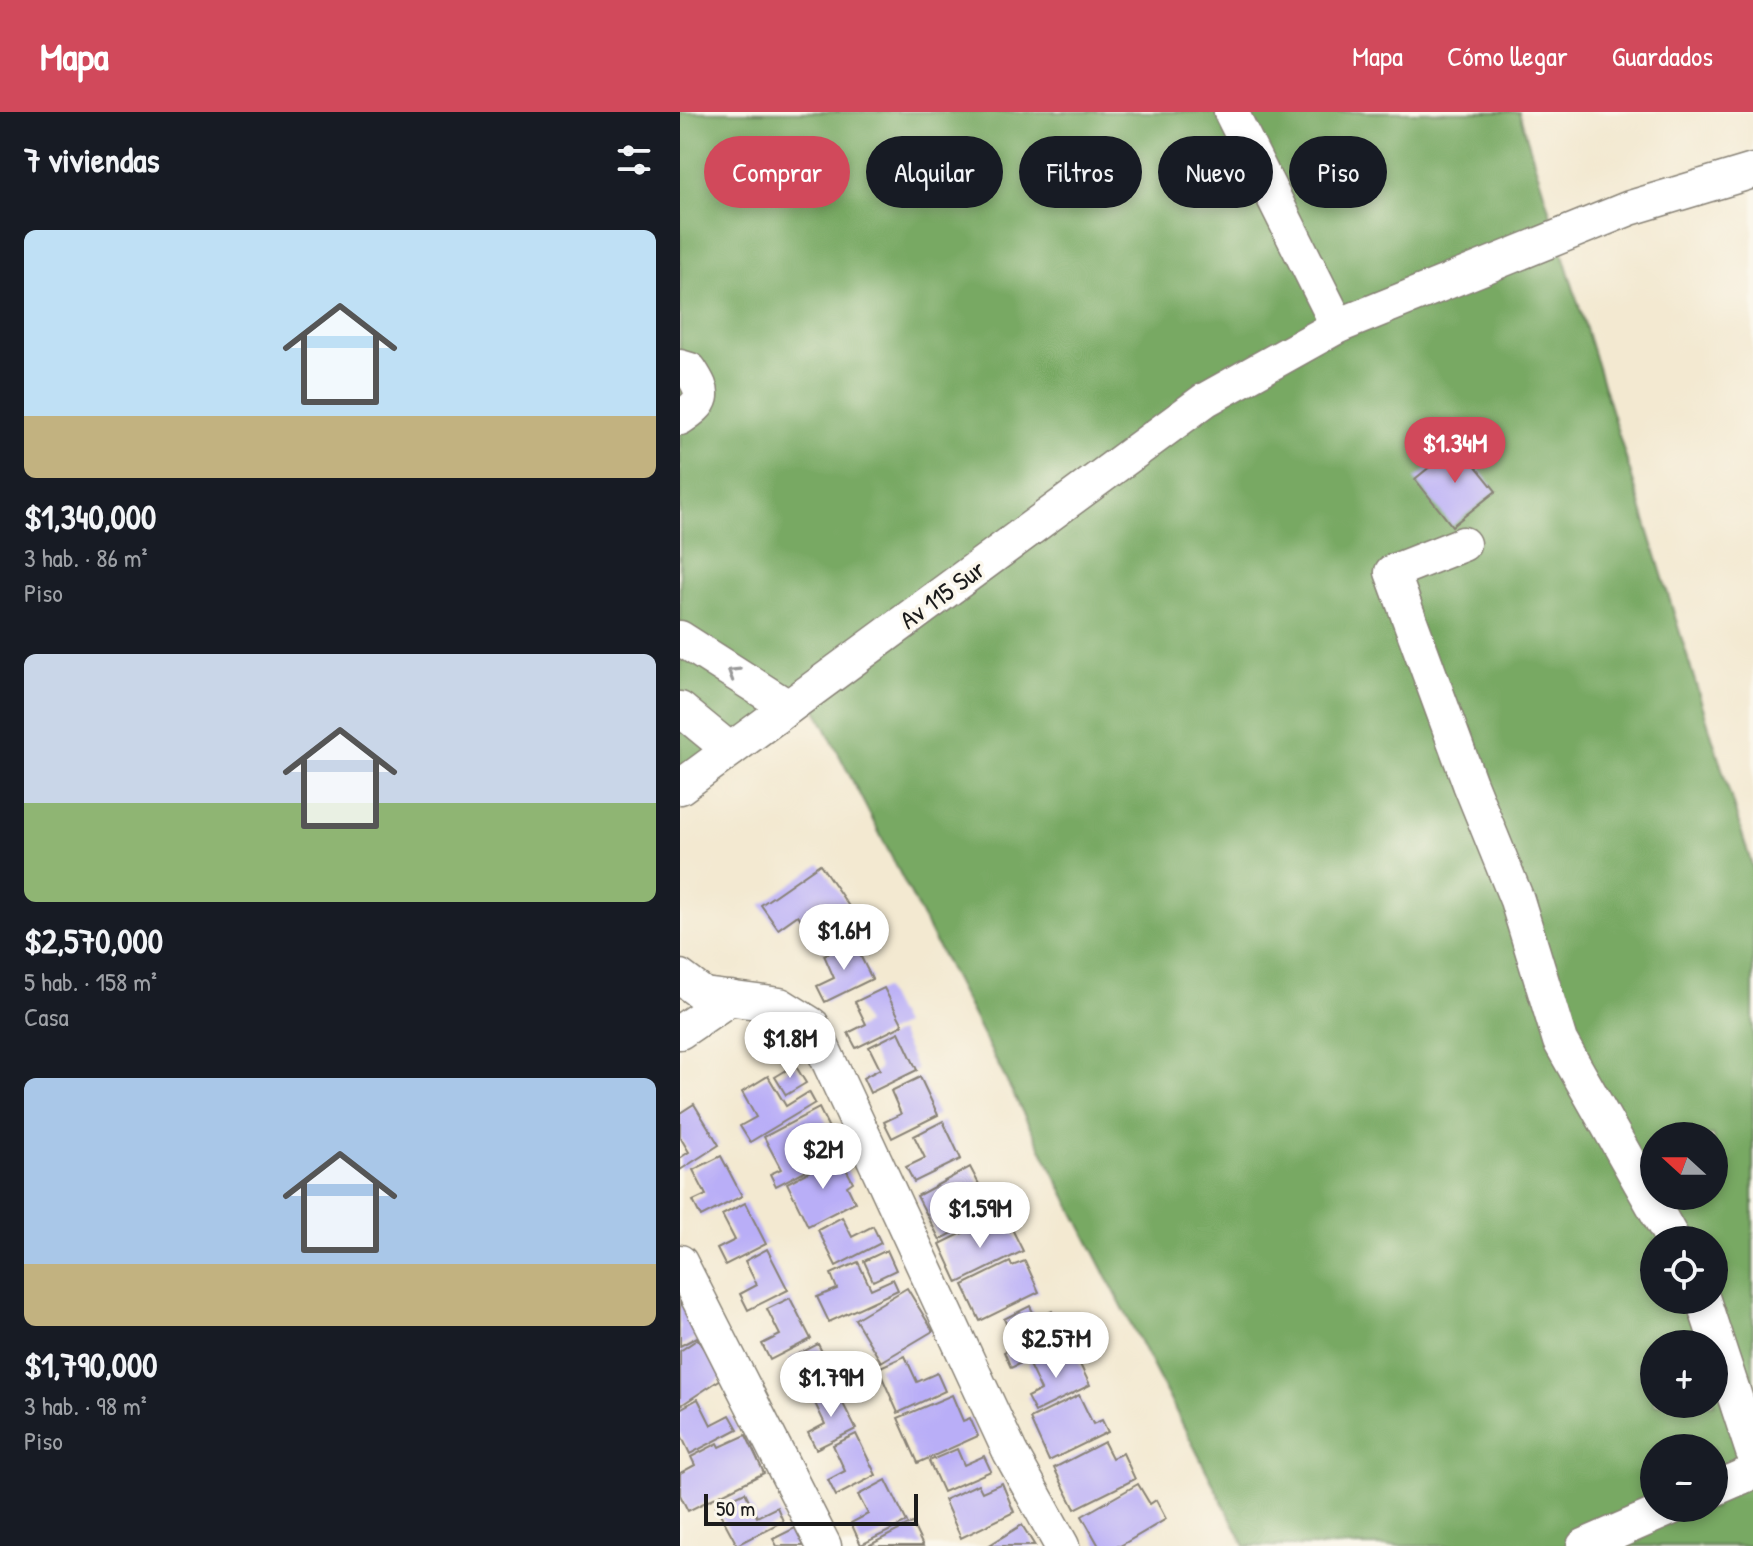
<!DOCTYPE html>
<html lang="es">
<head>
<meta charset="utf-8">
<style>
  :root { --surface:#171b24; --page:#20242c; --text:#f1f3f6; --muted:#9ea1a6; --accent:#d1495b }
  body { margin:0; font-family:"Patrick Hand",sans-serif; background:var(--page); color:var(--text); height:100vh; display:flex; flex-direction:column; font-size:30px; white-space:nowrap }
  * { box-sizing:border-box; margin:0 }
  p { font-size:26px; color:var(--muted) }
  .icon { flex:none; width:44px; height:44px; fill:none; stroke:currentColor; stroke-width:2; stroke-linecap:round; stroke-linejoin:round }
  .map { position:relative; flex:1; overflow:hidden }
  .side { display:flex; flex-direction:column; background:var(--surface); width:680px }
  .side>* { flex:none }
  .banner { position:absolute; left:24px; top:24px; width:760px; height:72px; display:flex; gap:16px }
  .needle { width:52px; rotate:291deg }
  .fabs { position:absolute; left:960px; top:1010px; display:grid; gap:16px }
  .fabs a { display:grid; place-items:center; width:88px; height:88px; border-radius:50%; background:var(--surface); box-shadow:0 4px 12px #0003; font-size:40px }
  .scale { position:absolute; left:24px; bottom:20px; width:214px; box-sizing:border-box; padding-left:8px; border:4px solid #1c1c1c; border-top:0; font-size:22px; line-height:28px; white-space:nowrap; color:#1c1c1c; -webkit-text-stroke:6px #fbf7ec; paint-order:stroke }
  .price { position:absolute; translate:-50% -68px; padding:0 18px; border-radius:28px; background:#fff; color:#222; font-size:26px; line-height:52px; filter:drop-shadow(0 2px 4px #0008) }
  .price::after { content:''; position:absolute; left:50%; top:48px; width:24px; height:18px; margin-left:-12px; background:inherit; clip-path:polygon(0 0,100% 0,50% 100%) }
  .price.current { background:var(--accent); color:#fff }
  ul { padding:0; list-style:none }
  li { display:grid; align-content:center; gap:16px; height:424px; padding:0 24px }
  li span { display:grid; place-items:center; height:248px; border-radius:12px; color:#555 }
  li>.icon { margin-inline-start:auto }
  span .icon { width:144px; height:144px; fill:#fffc; stroke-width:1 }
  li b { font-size:34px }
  h2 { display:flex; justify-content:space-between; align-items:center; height:96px; padding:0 24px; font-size:34px }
  .chip { padding:0 28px; border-radius:36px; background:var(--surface); box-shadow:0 4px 12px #0003; font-size:28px; line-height:72px }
  .chip.current { background:var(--accent); color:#fff }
  header { display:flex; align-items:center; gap:48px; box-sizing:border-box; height:112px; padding:0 40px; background:var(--accent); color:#fff }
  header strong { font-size:38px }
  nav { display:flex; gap:44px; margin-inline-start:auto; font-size:28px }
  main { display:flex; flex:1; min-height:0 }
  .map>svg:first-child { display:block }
</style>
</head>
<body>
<header>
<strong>Mapa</strong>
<nav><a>Mapa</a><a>Cómo llegar</a><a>Guardados</a></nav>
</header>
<main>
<section class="side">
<h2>7 viviendas<svg class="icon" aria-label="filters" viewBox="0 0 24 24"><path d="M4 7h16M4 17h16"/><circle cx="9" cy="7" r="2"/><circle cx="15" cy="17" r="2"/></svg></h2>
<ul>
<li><span style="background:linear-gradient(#bfe0f5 75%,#c2b280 0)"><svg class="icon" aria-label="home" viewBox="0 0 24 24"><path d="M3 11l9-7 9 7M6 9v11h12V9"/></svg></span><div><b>$1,340,000</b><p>3 hab. · 86 m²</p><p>Piso</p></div></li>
<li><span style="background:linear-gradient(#c9d6e8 60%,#8fb573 0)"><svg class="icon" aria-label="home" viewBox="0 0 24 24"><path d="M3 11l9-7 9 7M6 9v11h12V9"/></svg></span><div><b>$2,570,000</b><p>5 hab. · 158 m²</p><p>Casa</p></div></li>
<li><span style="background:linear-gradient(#a9c7e8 75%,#c2b280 0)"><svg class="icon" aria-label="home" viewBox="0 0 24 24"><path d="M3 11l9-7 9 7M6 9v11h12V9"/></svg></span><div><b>$1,790,000</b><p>3 hab. · 98 m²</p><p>Piso</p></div></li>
</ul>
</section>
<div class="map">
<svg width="1073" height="1434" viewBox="0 0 1073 1434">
  <rect width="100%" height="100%" fill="#fbf7ec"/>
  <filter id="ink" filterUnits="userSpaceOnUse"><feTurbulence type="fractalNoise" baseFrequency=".0125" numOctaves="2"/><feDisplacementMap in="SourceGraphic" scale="16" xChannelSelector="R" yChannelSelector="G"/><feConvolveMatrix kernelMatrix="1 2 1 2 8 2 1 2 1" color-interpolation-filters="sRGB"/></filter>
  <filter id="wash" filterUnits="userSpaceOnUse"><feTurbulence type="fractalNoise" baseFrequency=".006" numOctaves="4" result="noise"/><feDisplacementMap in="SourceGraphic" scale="32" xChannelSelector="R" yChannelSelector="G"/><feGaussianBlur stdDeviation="1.8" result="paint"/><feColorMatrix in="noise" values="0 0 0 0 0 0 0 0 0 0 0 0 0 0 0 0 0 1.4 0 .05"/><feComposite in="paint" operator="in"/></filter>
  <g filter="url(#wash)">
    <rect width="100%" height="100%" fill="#f3e9d1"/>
    <path fill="#78a964" stroke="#4a6240" stroke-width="2" fill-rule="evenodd" d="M0,0h839l234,757v677h-508l-436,-850 -129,82zM974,1024h60v60h-60zM974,1128h60v60h-60zM974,1232h60v60h-60zM974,1336h60v60h-60z"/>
    <g id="blocks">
      <g fill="#b9aef7">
        <polygon points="778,332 816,379 772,414 735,367"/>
        <polygon points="140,752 181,812 143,839 118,803 98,817 81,793"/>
        <polygon points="173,829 192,867 145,890 137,874 154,866 144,843"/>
        <polygon points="204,876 223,913 176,936 168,921 186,912 175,890"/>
        <polygon points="219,920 237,958 190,981 183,966 200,957 189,935"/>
        <polygon points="115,953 126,971 106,983 95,965"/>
        <polygon points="88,964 106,994 129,980 135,991 70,1030 60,1014 76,1005 62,980"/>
        <polygon points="240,965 258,1003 212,1026 204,1010 221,1002 211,979"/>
        <polygon points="14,992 39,1033 0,1058 0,1046 9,1040 0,1025 0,1001"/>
        <polygon points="139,996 152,1022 141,1028 150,1046 96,1074 90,1062 101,1057 84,1025"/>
        <polygon points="263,1009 281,1047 234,1070 226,1055 245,1046 234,1024"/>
        <polygon points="41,1044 62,1084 21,1105 13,1089 26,1083 13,1058"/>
        <polygon points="159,1044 173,1070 167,1074 175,1090 128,1114 107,1071"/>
        <polygon points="290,1055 313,1099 260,1128 237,1084"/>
        <polygon points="65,1091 86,1132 45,1153 37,1137 55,1128 42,1103"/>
        <polygon points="162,1105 172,1125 193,1114 201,1131 156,1154 138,1118"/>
        <polygon points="311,1107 318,1120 330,1113 343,1139 278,1171 260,1132"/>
        <polygon points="87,1137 108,1178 68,1198 60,1182 77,1173 65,1149"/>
        <polygon points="207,1138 216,1158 193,1169 184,1149"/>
        <polygon points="345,1149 359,1180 300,1209 283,1173 330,1150 332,1154"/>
        <polygon points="178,1150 191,1177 213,1167 218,1178 149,1210 137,1185 157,1177 151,1162"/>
        <polygon points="227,1176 253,1219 201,1250 175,1207"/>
        <polygon points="0,1184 23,1222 0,1234"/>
        <polygon points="110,1186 131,1227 90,1248 82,1232 100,1223 87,1197"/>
        <polygon points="350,1194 356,1207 372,1199 386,1228 331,1256 324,1240 337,1234 324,1207"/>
        <polygon points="18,1227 44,1265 0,1294 0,1239"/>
        <polygon points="138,1232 155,1266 115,1287 110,1277 121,1272 109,1247"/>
        <polygon points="374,1239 380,1251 396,1244 410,1273 355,1300 347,1285 361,1278 348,1251"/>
        <polygon points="225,1244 237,1270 257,1261 265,1279 218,1301 198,1256"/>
        <polygon points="155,1276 176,1317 136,1337 128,1321 145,1312 133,1287"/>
        <polygon points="272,1283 283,1309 290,1306 298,1324 238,1351 218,1306"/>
        <polygon points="399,1283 413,1312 422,1308 428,1320 369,1349 350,1307"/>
        <polygon points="18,1287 31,1313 50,1303 58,1317 10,1342 0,1321 0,1297"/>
        <polygon points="176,1322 196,1363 156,1384 148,1368 165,1359 153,1333"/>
        <polygon points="66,1323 84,1361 8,1399 0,1383 0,1361 15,1353 11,1345 38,1331 40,1335"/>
        <polygon points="424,1330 432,1346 443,1341 455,1367 395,1397 374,1356"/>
        <polygon points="277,1337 284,1353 304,1344 311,1359 263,1380 249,1349"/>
        <polygon points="206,1368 227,1410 181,1433 171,1411 188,1402 178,1383"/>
        <polygon points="322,1371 334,1400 281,1426 264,1388 298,1372 302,1380"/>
        <polygon points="458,1372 470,1392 476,1388 486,1407 440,1434 419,1434 402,1404"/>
        <polygon points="65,1380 77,1405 97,1395 103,1409 57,1433 36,1394"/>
        <polygon points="232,1411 243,1434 188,1434"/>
        <polygon points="342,1413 355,1434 308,1434"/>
        <polygon points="115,1416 124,1434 97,1434 93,1427"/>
      </g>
    </g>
  </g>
  <g filter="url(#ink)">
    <use href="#blocks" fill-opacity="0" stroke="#888276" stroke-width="2"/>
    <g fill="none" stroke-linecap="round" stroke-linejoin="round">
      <defs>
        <g id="street">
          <polyline points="551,0 658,214"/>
          <path d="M0,255l10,3c17,26 15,31 -10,48"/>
          <polyline points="783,432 712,460 790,672 837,788 880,929 993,1128"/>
          <polyline points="0,526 108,595"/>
          <polyline points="0,597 50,638"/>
          <polyline points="0,675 525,288 658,214 950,96 1073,59"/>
          <polyline points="0,865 24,883 100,893 132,913 330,1340 382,1434"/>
          <polyline points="0,920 50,886"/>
          <polyline points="0,1150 144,1434"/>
          <polyline points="1023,1188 1073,1340"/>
          <polyline points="1034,1377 1073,1360"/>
          <polyline points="904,1434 991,1396"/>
        </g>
      </defs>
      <use href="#street" stroke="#888276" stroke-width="37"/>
      <use href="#street" stroke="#fff" stroke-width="34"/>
    </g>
    <defs><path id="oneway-chevron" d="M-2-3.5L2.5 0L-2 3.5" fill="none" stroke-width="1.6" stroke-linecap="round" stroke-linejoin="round" transform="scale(2)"/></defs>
    <use stroke="#999" href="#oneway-chevron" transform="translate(53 561) rotate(-148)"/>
  </g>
  <g text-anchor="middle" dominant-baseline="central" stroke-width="7" stroke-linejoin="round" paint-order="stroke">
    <g font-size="26" fill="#1c1c1c" stroke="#fbf7ec">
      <text transform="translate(262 482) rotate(-36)">Av 115 Sur</text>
    </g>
  </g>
</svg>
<div class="fabs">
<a><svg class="needle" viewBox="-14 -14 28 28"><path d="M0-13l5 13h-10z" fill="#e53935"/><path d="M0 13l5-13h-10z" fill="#9ea1a6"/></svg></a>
<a><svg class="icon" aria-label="locate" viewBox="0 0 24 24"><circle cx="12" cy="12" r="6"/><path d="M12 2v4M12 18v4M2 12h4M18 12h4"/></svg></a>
<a>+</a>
<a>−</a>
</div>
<div class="scale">50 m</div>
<b class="price current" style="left:775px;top:373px">$1.34M</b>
<b class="price" style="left:164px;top:860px">$1.6M</b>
<b class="price" style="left:110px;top:968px">$1.8M</b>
<b class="price" style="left:143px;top:1079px">$2M</b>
<b class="price" style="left:300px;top:1138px">$1.59M</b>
<b class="price" style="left:376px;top:1268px">$2.57M</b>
<b class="price" style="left:151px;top:1307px">$1.79M</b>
<div class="banner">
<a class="chip current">Comprar</a>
<a class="chip">Alquilar</a>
<a class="chip">Filtros</a>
<a class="chip">Nuevo</a>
<a class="chip">Piso</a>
</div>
</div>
</main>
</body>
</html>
